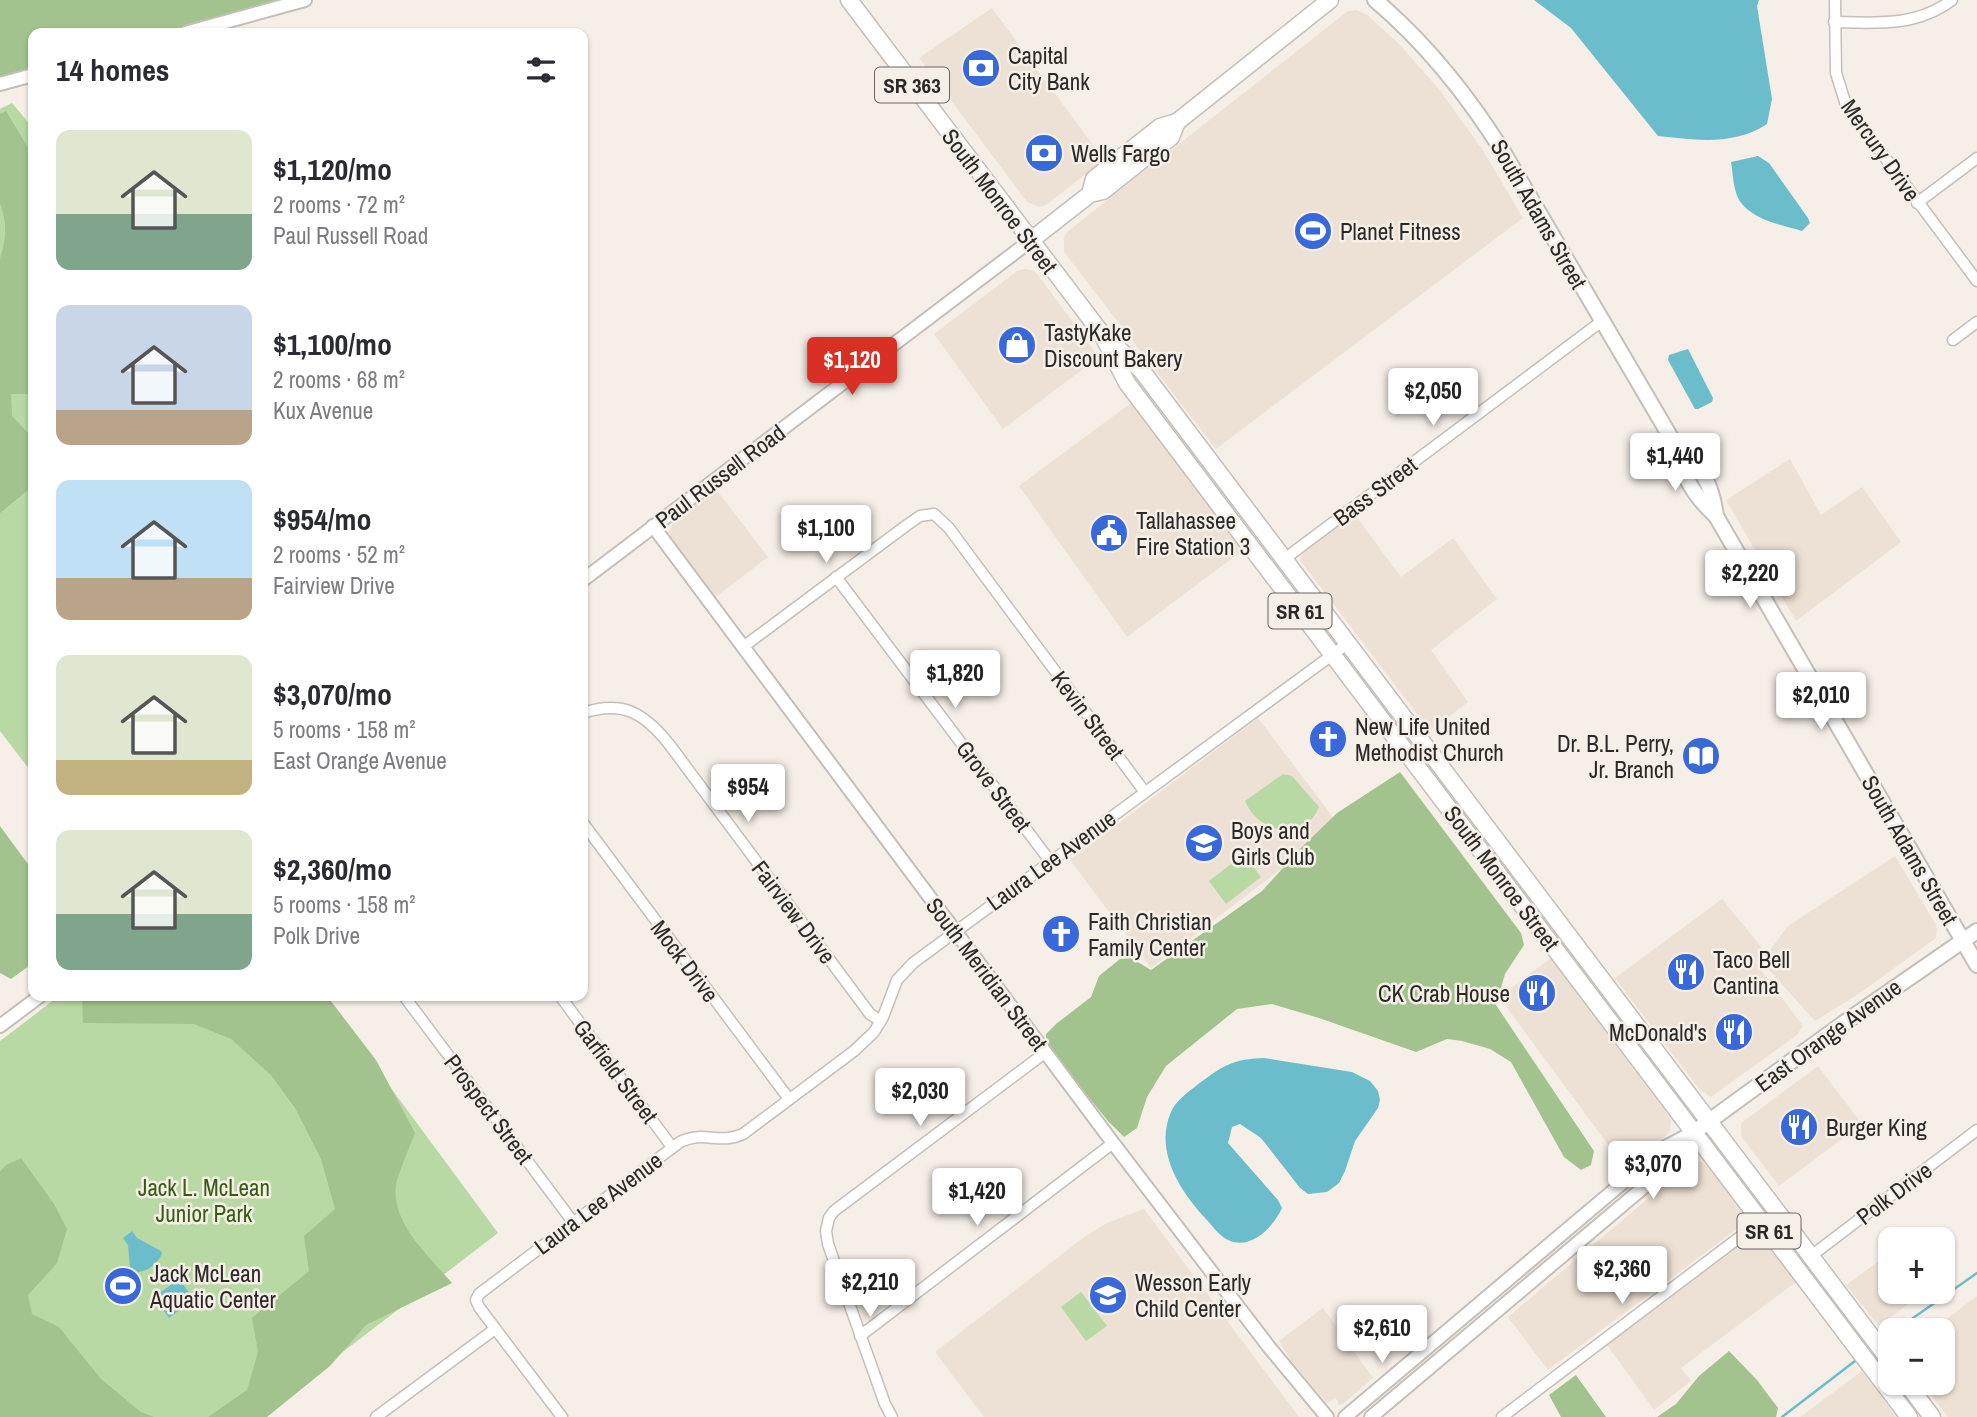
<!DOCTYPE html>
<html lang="en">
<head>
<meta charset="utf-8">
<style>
  :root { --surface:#fff; --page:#f2f2f3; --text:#2b2b33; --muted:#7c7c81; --accent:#d93025 }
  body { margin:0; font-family:"Archivo Narrow",sans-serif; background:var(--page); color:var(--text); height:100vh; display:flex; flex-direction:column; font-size:26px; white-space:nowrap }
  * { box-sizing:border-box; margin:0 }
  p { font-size:23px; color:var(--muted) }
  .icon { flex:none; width:38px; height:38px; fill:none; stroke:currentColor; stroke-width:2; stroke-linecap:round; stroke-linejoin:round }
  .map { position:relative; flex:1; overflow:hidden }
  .details { position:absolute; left:28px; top:28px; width:560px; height:973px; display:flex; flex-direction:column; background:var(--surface); border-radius:14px; box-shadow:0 2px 5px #0004 }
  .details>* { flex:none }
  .controls { position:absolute; left:1878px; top:1227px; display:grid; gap:14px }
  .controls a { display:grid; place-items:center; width:77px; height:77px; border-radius:14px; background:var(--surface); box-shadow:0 2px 5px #0004; font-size:35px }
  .price { position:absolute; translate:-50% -60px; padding:0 16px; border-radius:7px; background:#fff; color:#222; font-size:23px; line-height:46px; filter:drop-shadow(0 2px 4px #0008) }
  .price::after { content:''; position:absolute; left:50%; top:42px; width:21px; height:16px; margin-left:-10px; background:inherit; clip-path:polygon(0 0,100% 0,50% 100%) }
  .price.selected { background:var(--accent); color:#fff }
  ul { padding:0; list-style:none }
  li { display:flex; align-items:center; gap:21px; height:175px; padding:0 28px }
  li span { display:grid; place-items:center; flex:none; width:196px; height:140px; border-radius:14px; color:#555 }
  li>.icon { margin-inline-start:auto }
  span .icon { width:84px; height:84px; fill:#fffc; stroke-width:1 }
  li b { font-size:30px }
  h2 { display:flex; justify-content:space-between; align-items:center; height:84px; padding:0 28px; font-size:30px }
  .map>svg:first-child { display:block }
</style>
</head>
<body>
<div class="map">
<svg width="1977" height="1417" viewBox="0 0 1977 1417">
  <rect width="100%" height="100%" fill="#f6efe8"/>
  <g fill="#ede1d5">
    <polygon points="992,8 1104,160 1046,205 1040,207 1027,202 919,58"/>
    <polygon points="1357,10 1367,15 1398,43 1438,88 1482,149 1523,218 1216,449 1064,252 1064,237 1068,231 1348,11"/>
    <polygon points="1025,269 1032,270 1037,274 1099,357 1003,429 934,334 1017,271"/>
    <polygon points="1131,403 1243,550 1127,637 1019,486"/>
    <polygon points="1790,459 1821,515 1862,487 1901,542 1796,621 1726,500"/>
    <polygon points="715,488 768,557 713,599 672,543 669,531 675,519"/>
    <polygon points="1353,512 1401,577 1453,538 1497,599 1431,650 1468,702 1430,731 1300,560 1305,551"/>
    <polygon points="1258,718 1339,825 1151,968 1070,860"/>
    <polygon points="1895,856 1935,923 1937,929 1936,938 1857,995 1815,1021 1761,961 1758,966 1803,1026 1797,1035 1711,1097 1700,1090 1615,978 1722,899 1767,954 1788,926"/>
    <polygon points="1551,958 1671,1119 1670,1132 1626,1169 1499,997"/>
    <polygon points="1818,1066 1862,1124 1779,1186 1741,1136 1741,1123"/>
    <polygon points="1691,1162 1701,1162 1707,1165 1744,1214 1742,1225 1548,1370 1508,1317"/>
    <polygon points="1144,1209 1299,1417 984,1417 935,1352 1083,1238 1107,1223"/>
    <polygon points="1757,1236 1762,1237 1796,1282 1681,1368 1691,1381 1654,1410 1607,1345 1749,1238"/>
    <polygon points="1890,1253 1890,1292 1924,1292 1879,1326 1846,1285"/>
    <polygon points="1977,1296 1977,1417 1948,1417 1922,1383 1942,1382 1942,1330 1932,1330"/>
    <polygon points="1323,1308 1373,1378 1343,1404 1338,1405 1338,1401 1335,1398 1327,1403 1324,1400 1290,1359 1279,1341"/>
    <polygon points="1862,1371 1896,1417 1800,1417"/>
  </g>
  <g fill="#b8d9a3">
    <polygon points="12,103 33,128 33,774 0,731 0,109"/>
    <path d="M1283,774l9,2 27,31c-15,36 -61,26 -74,-6z"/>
    <polygon points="1244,854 1261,877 1226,904 1209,881"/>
    <polygon points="59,996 323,996 498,1233 258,1417 0,1417 0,1041"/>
    <polygon points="1081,1292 1107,1326 1086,1341 1061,1307"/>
  </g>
  <g fill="#a2c38d">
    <polygon points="0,0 277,0 160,33 33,33 33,69 0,78"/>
    <path d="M6,111l27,45v238h-22l1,22 21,22v48l-33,27v-255c7,-20 7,-36 0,-55v-89z"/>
    <polygon points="1400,772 1521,933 1524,945 1505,974 1496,1005 1594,1151 1591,1165 1581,1170 1564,1157 1511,1062 1490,1049 1462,1041 1447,1039 1416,1052 1319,1018 1272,1004 1237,1009 1166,1066 1147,1097 1137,1128 1124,1137 1108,1121 1046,1045 1046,1034 1056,1024 1091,997 1099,976 1120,959 1131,958 1151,970 1262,891 1302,847 1337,813"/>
    <polygon points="0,826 33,871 33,963 11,979 0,973"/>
    <path d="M82,996h245l49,64 39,73c-6,15 -13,31 -18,47 -10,40 32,76 55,103l-86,42 -36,41 -63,51h-59l39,-27 11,-38 -6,-34 57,-47 -5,-35 31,-27 -14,-50 -26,-51 -24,-33 -40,-36 -37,-15 -111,-1z"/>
    <polygon points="21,1158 54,1204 67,1229 57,1263 28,1295 32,1314 59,1327 101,1379 141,1412 154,1417 0,1417 0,1172 6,1165"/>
    <polygon points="1729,1351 1757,1380 1778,1408 1776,1417 1657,1417 1676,1404 1699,1376"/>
    <polygon points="1576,1375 1606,1417 1561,1417 1549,1395"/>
  </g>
  <g fill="#6cbdcc">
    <path d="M1534,0h225l-2,6 15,93 -5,25c-33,22 -72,16 -109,12l-87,-108z"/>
    <path d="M1758,156l11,7 39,55 2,5 -8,8c-21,-6 -50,-11 -63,-31 -6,-11 -6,-26 -8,-38z"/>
    <polygon points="1688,349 1713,398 1712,402 1698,409 1695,409 1668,360 1669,355"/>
    <path d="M1264,1058l88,14 18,9 8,10 2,9 -2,8 -23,33 -10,30 -6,12 -12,9 -19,2 -8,-6 -39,-50 -21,-14 -8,3 -4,16 50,57 4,8c-8,18 -31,43 -54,32 -9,-4 -16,-15 -23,-22 -25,-27 -51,-67 -34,-106 5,-12 20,-22 30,-30 23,-17 33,-23 63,-24z"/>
    <path d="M132,1231l5,7 24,13 1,3c-6,11 -14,17 -27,19l-5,-4 -2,-24 -5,-7z"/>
    <polygon points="179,1279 194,1299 169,1318 154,1297"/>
  </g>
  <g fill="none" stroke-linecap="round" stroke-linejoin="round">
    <g stroke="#6cbdcc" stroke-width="2.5">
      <polyline points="1896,1330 1977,1273"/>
      <polyline points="1886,1337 1890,1335"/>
      <polyline points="1782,1417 1855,1361"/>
    </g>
    <defs>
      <g id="minor">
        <polyline points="1835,0 1836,73 1846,105 1977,281"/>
        <path d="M1834,22c43,1 82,5 118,-22"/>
        <polyline points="1917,203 1977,158"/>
        <polyline points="1953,340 1977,322"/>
        <polyline points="1283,560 1602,321"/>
        <polyline points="836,577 1050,861"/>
        <polyline points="743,647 907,525 920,516 934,514 949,528 1144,791"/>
        <path d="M583,713c40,-13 61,0 86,31l201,270 11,7"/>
        <polyline points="583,823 789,1099"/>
        <polyline points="404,996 573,1222"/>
        <polyline points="560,996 672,1147"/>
        <polyline points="1811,1256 1977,1130"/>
        <polyline points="860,1336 1113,1143"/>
        <polyline points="376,1417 495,1329"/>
        <path d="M562,1417l-83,-110 -3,-7 3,-6 201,-152c24,-12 39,3 63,-8l111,-83 20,-19 9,-15 14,-37 16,-17 434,-319"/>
        <polyline points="892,1417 885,1404 828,1244 826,1231 829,1218 834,1211 1046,1052"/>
        <polyline points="1502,1417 1761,1221"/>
      </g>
      <g id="tertiary">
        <polyline points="185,33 305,0"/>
        <polyline points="0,84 33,75"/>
        <polyline points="653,526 1113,1143 1269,1347 1327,1417"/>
        <polyline points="583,580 1030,241"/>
        <polyline points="0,1026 40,996"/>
        <polyline points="1345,1417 1665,1147 1694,1132"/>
        <polyline points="1371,1417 1676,1160 1690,1142 1694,1132"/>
      </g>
      <g id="secondary">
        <path d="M1375,0c52,44 94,97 130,155l172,293c4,27 18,49 39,68l261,449"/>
        <path d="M1677,448c25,18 35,37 39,68"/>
        <polyline points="1701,1127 1844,1023 1977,931"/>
      </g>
      <g id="primary">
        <polyline points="849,0 1102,334 1127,383 1909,1417"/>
        <polyline points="1090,194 1094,179 1160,127 1177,122 1330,0"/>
        <polyline points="1030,241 1090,194 1103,191 1171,137 1177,122"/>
        <polyline points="1109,340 1142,371 1890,1361"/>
        <polyline points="1906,1382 1932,1417"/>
      </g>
    </defs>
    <use href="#minor" stroke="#c5bfb9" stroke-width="13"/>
    <use href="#tertiary" stroke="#c5bfb9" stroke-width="16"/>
    <use href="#secondary" stroke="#c5bfb9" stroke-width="18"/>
    <use href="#primary" stroke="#c5bfb9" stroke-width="19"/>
    <use href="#minor" stroke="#fff" stroke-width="10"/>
    <use href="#tertiary" stroke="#fff" stroke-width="12"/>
    <use href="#secondary" stroke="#fff" stroke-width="14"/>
    <use href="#primary" stroke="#fff" stroke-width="16"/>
  </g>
  <defs>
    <symbol id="bank-disc" viewBox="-11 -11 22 22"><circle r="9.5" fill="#3968d8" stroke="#f6efe8"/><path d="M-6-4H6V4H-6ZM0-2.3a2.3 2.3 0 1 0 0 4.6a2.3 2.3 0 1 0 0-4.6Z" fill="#fff"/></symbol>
    <symbol id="stadium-disc" viewBox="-11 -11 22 22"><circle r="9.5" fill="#3968d8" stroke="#f6efe8"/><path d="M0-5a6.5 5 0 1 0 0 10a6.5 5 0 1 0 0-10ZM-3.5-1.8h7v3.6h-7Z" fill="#fff"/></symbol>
    <symbol id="shop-disc" viewBox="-11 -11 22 22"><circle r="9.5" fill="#3968d8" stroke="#f6efe8"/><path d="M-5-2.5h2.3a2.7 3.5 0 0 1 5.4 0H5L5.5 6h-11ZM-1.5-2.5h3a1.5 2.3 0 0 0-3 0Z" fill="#fff"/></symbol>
    <symbol id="civic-disc" viewBox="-11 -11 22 22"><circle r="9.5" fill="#3968d8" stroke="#f6efe8"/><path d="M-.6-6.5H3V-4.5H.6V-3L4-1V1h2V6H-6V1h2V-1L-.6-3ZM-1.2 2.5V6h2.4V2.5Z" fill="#fff"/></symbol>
    <symbol id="church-disc" viewBox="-11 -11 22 22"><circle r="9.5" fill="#3968d8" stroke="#f6efe8"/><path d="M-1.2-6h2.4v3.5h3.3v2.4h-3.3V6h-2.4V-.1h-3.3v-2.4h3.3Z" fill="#fff"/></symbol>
    <symbol id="library-disc" viewBox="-11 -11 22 22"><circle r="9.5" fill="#3968d8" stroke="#f6efe8"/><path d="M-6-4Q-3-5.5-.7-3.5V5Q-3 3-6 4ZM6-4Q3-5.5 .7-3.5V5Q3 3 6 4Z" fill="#fff"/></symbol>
    <symbol id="school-disc" viewBox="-11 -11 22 22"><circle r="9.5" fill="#3968d8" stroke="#f6efe8"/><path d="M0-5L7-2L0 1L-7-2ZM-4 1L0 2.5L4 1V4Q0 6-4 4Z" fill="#fff"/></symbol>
    <symbol id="restaurant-disc" viewBox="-11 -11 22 22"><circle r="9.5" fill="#3968d8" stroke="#f6efe8"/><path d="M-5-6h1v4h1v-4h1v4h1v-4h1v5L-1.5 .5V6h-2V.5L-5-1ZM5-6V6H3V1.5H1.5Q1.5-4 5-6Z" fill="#fff"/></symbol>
  </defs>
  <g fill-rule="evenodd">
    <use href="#bank-disc" x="959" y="46" width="44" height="44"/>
    <use href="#bank-disc" x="1022" y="131" width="44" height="44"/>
    <use href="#stadium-disc" x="1291" y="209" width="44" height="44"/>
    <use href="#shop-disc" x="995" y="323" width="44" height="44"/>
    <use href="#civic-disc" x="1087" y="511" width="44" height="44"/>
    <use href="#church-disc" x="1306" y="717" width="44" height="44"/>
    <use href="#library-disc" x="1679" y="734" width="44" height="44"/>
    <use href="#school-disc" x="1182" y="821" width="44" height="44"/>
    <use href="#church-disc" x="1039" y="912" width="44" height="44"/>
    <use href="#restaurant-disc" x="1664" y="950" width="44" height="44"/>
    <use href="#restaurant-disc" x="1515" y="971" width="44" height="44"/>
    <use href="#restaurant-disc" x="1712" y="1010" width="44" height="44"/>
    <use href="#restaurant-disc" x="1777" y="1105" width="44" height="44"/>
    <use href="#stadium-disc" x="101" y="1264" width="44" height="44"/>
    <use href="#school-disc" x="1086" y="1273" width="44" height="44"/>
  </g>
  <g text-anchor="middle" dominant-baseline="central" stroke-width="5" stroke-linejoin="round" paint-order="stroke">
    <g fill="#f6efe8" stroke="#686461" stroke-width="2">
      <rect x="875" y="67.5" width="74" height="35" rx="5"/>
      <rect x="1268.5" y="593.5" width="63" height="35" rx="5"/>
      <rect x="1737.5" y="1213.5" width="63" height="35" rx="5"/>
    </g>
    <g font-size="21" font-weight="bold" fill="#2b2927">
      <text x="912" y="85">SR 363</text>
      <text x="1300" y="611">SR 61</text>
      <text x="1769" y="1231">SR 61</text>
    </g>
    <g font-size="23" fill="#2b2927" stroke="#f6efe8" text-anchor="start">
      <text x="1008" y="55">Capital<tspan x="1008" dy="26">City Bank</tspan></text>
      <text x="1071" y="153">Wells Fargo</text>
      <text x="1340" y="231">Planet Fitness</text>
      <text x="1044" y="332">TastyKake<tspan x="1044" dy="26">Discount Bakery</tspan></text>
      <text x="1136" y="520">Tallahassee<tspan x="1136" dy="26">Fire Station 3</tspan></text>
      <text x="1355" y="726">New Life United<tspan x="1355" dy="26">Methodist Church</tspan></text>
      <text x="1674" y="743" text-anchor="end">Dr. B.L. Perry,<tspan x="1674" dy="26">Jr. Branch</tspan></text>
      <text x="1231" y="830">Boys and<tspan x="1231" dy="26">Girls Club</tspan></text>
      <text x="1088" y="921">Faith Christian<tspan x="1088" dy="26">Family Center</tspan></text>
      <text x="1713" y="959">Taco Bell<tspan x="1713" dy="26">Cantina</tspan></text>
      <text x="1510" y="993" text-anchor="end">CK Crab House</text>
      <text x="1707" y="1032" text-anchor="end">McDonald's</text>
      <text x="1826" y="1127">Burger King</text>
      <text x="150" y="1273">Jack McLean<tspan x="150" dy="26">Aquatic Center</tspan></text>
      <text x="1135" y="1282">Wesson Early<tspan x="1135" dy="26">Child Center</tspan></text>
    </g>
    <g font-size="23" fill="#2b2927" stroke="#f6efe8">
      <text transform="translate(1881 150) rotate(55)">Mercury Drive</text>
      <text transform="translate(1000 201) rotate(53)">South Monroe Street</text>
      <text transform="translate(1539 214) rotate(60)">South Adams Street</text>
      <text transform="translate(720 476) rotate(-37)">Paul Russell Road</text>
      <text transform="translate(1375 491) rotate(-37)">Bass Street</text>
      <text transform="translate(1088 715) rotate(53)">Kevin Street</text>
      <text transform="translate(994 786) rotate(53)">Grove Street</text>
      <text transform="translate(1910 850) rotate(60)">South Adams Street</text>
      <text transform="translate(1051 860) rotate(-36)">Laura Lee Avenue</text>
      <text transform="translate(1502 878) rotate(53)">South Monroe Street</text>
      <text transform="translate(794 912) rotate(53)">Fairview Drive</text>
      <text transform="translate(685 961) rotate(53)">Mock Drive</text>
      <text transform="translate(987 974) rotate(53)">South Meridian Street</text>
      <text transform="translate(1828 1035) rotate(-36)">East Orange Avenue</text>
      <text transform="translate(616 1071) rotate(53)">Garfield Street</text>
      <text transform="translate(489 1109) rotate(53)">Prospect Street</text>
      <text transform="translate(1894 1193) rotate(-37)">Polk Drive</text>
      <text transform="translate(598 1203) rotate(-37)">Laura Lee Avenue</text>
    </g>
    <g font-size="23" fill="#365d11" stroke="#f6efe8">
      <text x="204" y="1187">Jack L. McLean<tspan x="204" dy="26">Junior Park</tspan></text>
    </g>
  </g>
</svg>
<div class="controls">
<a>+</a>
<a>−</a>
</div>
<b class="price selected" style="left:852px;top:397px">$1,120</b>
<b class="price" style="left:1433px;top:428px">$2,050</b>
<b class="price" style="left:1675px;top:493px">$1,440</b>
<b class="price" style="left:826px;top:565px">$1,100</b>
<b class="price" style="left:1750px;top:610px">$2,220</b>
<b class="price" style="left:955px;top:710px">$1,820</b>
<b class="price" style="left:1821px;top:732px">$2,010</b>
<b class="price" style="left:748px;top:824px">$954</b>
<b class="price" style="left:920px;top:1128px">$2,030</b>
<b class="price" style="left:1653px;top:1201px">$3,070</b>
<b class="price" style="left:977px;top:1228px">$1,420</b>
<b class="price" style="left:1622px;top:1306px">$2,360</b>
<b class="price" style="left:870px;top:1319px">$2,210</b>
<b class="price" style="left:1382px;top:1365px">$2,610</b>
<section class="details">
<h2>14 homes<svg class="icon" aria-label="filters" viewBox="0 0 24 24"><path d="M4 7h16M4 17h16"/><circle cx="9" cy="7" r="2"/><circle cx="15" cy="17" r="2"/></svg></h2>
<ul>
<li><span style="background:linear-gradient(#dfe7d0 60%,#7fa58c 0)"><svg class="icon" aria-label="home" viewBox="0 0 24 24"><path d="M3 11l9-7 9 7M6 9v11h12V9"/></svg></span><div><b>$1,120/mo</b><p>2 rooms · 72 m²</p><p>Paul Russell Road</p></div></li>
<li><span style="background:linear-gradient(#c9d6e8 75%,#b9a48a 0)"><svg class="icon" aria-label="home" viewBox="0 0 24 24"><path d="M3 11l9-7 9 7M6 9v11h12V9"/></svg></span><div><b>$1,100/mo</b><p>2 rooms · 68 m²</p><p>Kux Avenue</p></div></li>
<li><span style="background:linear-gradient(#bfe0f5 70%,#b9a48a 0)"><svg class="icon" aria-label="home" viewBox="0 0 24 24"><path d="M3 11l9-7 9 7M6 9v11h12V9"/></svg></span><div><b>$954/mo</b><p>2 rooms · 52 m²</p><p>Fairview Drive</p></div></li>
<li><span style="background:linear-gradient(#dfe7d0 75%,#c2b280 0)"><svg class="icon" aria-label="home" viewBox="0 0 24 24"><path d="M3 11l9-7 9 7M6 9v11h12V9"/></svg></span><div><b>$3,070/mo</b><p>5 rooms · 158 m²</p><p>East Orange Avenue</p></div></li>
<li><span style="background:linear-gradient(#dfe7d0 60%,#7fa58c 0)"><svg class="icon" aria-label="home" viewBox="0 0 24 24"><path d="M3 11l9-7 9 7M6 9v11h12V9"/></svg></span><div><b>$2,360/mo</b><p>5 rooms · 158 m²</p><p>Polk Drive</p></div></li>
</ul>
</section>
</div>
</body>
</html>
